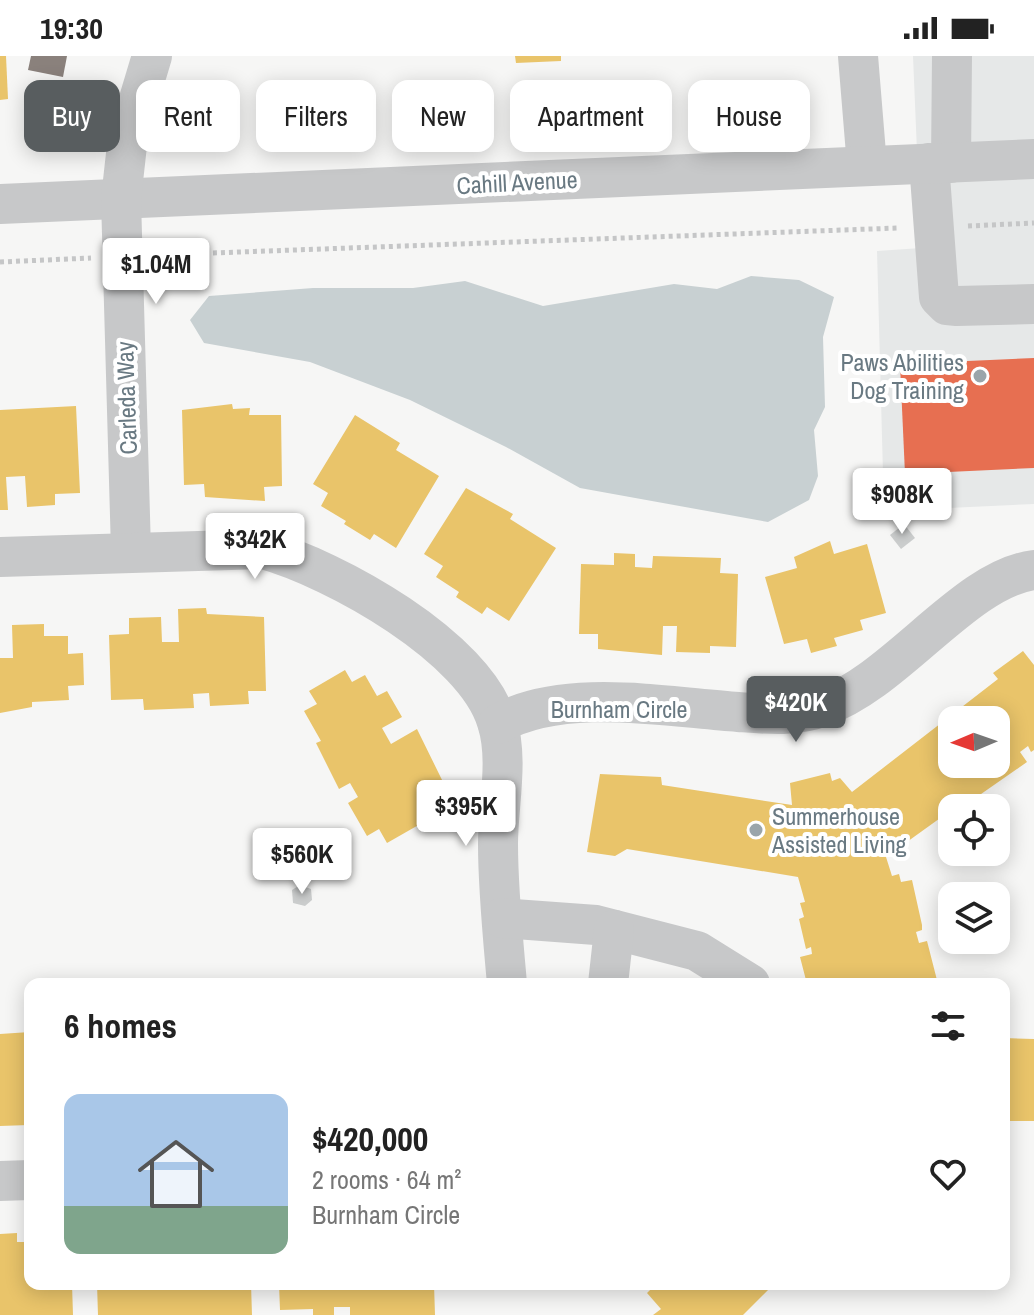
<!DOCTYPE html>
<html lang="en">
<head>
<meta charset="utf-8">
<style>
  :root { --surface:#fff; --page:#f6f6f6; --text:#222; --muted:#767676; --accent:#585d5f }
  body { margin:0; font-family:"Archivo Narrow",sans-serif; background:var(--page); color:var(--text); height:100vh; display:flex; flex-direction:column; font-size:30px; white-space:nowrap }
  * { box-sizing:border-box; margin:0 }
  p { font-size:26px; color:var(--muted) }
  .icon { flex:none; width:44px; height:44px; fill:none; stroke:currentColor; stroke-width:2; stroke-linecap:round; stroke-linejoin:round }
  .map { position:relative; flex:1; overflow:hidden }
  .side { position:absolute; left:24px; top:922px; width:986px; height:312px; display:flex; flex-direction:column; background:var(--surface); border-radius:16px; box-shadow:0 4px 20px #0003 }
  .side>* { flex:none }
  .guide { position:absolute; left:24px; top:24px; width:986px; height:72px; display:flex; gap:16px }
  .needle { width:52px; rotate:268deg }
  .fabs { position:absolute; left:938px; top:650px; display:grid; gap:16px }
  .fabs a { display:grid; place-items:center; width:72px; height:72px; border-radius:16px; background:var(--surface); box-shadow:0 4px 20px #0003; font-size:40px }
  .price { position:absolute; translate:-50% -68px; padding:0 18px; border-radius:8px; background:#fff; color:#222; font-size:26px; line-height:52px; filter:drop-shadow(0 2px 4px #0008) }
  .price::after { content:''; position:absolute; left:50%; top:48px; width:24px; height:18px; margin-left:-12px; background:inherit; clip-path:polygon(0 0,100% 0,50% 100%) }
  .price.current { background:var(--accent); color:#fff }
  ul { padding:0; list-style:none }
  li { display:flex; align-items:center; gap:24px; height:200px; padding:0 40px }
  li span { display:grid; place-items:center; flex:none; width:224px; height:160px; border-radius:16px; color:#555 }
  li>.icon { margin-inline-start:auto }
  span .icon { width:96px; height:96px; fill:#fffc; stroke-width:1 }
  li b { font-size:34px }
  h2 { display:flex; justify-content:space-between; align-items:center; height:96px; padding:0 40px; font-size:34px }
  .tag { padding:0 28px; border-radius:16px; background:var(--surface); box-shadow:0 4px 20px #0003; font-size:28px; line-height:72px }
  .tag.current { background:var(--accent); color:#fff }
  .status { display:flex; justify-content:space-between; align-items:center; height:56px; padding:0 40px; background:var(--surface); direction:ltr }
  .status svg { height:22px; fill:currentColor }
  .map>svg:first-child { display:block }
</style>
</head>
<body>
<div class="status"><b>19:30</b><svg viewBox="0 0 49 12"><path d="M0 12V9h3v3zM5 12V6h3v6zM10 12V3h3v9zM15 12V0h3v12zM26 1h20v11H26zM47 4h2v5h-2z"/></svg></div>
<div class="map">
<svg width="1034" height="1259" viewBox="0 0 1034 1259">
  <rect width="100%" height="100%" fill="#f6f6f5"/>
  <polygon fill="#e6e8e8" points="913,0 1034,0 1034,448 884,455 877,195 921,192"/>
  <polygon fill="#c8d0d2" points="751,220 799,224 834,241 823,281 825,351 814,374 818,420 809,444 768,466 580,432 506,391 410,344 310,306 204,287 190,264 209,240 313,232 413,232 465,225 543,250 674,228 717,233"/>
  <g fill="#e9c46a" fill-rule="evenodd">
    <polygon points="0,0 6,0 8,43 0,44"/>
    <polygon points="515,0 561,0 561,5 516,7"/>
    <polygon points="232,348 233,353 250,352 249,359 281,359 282,430 264,431 265,445 205,441 204,428 184,429 182,354"/>
    <polygon points="76,350 80,437 55,438 55,449 27,451 25,420 6,421 8,454 0,454 0,354"/>
    <polygon points="355,359 400,387 396,394 439,420 396,492 374,478 370,484 344,468 346,465 321,450 328,437 313,428"/>
    <polygon points="466,432 513,458 510,463 556,492 509,565 487,551 482,558 456,541 459,536 436,521 443,510 424,498"/>
    <polygon points="830,485 834,498 867,488 886,557 860,564 863,574 834,582 837,590 811,597 807,583 784,588 765,521 797,512 794,501"/>
    <polygon points="614,497 635,498 635,511 652,512 653,500 721,502 720,517 738,518 736,591 710,590 710,597 676,596 677,570 663,570 662,599 598,593 598,578 579,578 581,508 614,509"/>
    <polygon points="206,552 207,558 264,561 266,635 248,635 249,648 210,650 209,637 193,638 194,652 144,654 143,643 111,644 109,579 129,578 129,562 161,561 162,586 179,586 178,553"/>
    <polygon points="44,568 44,580 68,580 68,598 83,597 84,629 68,630 69,644 32,646 32,651 0,657 0,602 13,602 12,569"/>
    <path d="M1023,595l11,14v85l-3,2 -3,-6 -8,6 7,10 -66,46h-9v6l-2,-3 -64,46 6,19 7,-2 2,8 11,-2 10,45v5l-6,2 3,11 8,-2 11,43h-131l-7,-27 12,-3 -1,-7 -5,2 -7,-30 5,-2 -4,-14 5,-1 -7,-25 -171,-28 -12,7 -28,-4 13,-78 61,3 1,8 130,20 -2,-22 40,-10 2,8 8,-3 12,14 146,-113 -5,-6zM952,664h44v44h-44z"/>
    <polygon points="345,614 352,626 365,619 377,640 387,635 402,661 382,672 391,688 417,673 444,728 439,731 450,751 387,787 379,773 367,780 348,747 358,741 350,727 339,733 316,687 321,685 304,655 317,648 309,635"/>
    <polygon points="30,976 29,1069 0,1070 0,978"/>
    <polygon points="1004,982 1034,983 1034,1065 1004,1065"/>
    <polygon points="17,1177 17,1186 30,1186 30,1228 72,1228 73,1259 0,1259 0,1178"/>
    <polygon points="97,1228 251,1228 252,1259 98,1259"/>
    <polygon points="279,1228 434,1228 435,1259 350,1259 350,1251 334,1251 334,1259 313,1259 313,1253 280,1254"/>
    <polygon points="656,1228 774,1228 743,1259 653,1259 661,1253 647,1237"/>
  </g>
  <polygon fill="#e76f51" points="1034,302 1034,412 905,418 900,308"/>
  <polygon fill="#8a817c" points="31,0 67,0 63,21 28,14"/>
  <g fill="#cbcdcd">
    <polygon points="904,468 915,482 901,493 890,479"/>
    <polygon points="300,829 311,833 312,844 305,850 293,847 292,834"/>
  </g>
  <g fill="none" stroke-linecap="round" stroke-linejoin="round">
    <g stroke="#c5c6c7" stroke-width="5" stroke-dasharray="4 4" stroke-linecap="butt">
      <polyline points="968,170 1034,167"/>
      <polyline points="157,199 898,172"/>
      <polyline points="0,206 91,202"/>
    </g>
    <g stroke="#c7c8c9" stroke-width="40">
      <polyline points="858,0 867,110"/>
      <polyline points="929,107 939,241 947,249 957,250 1034,248"/>
      <polyline points="951,107 952,0"/>
      <polyline points="0,148 1034,103"/>
      <polyline points="131,495 121,143 128,80 152,0"/>
      <path d="M0,501l263,-8c72,20 212,98 234,173 12,37 1,84 1,122 0,46 5,94 9,140"/>
      <path d="M498,668c65,-37 168,-17 240,-12 28,2 57,5 84,-5 74,-25 142,-128 212,-137"/>
      <polyline points="502,862 596,869 697,895 750,928"/>
      <polyline points="608,928 614,874"/>
      <polyline points="0,1125 30,1124"/>
    </g>
  </g>
  <g fill="#9aa5aa" stroke="#fff" stroke-width="3">
    <circle cx="980" cy="320" r="8"/>
    <circle cx="756" cy="774" r="8"/>
  </g>
  <g text-anchor="middle" dominant-baseline="central" stroke-width="8" stroke-linejoin="round" paint-order="stroke">
    <g font-size="24" fill="#697982" stroke="#fff">
      <text transform="translate(517 126) rotate(-3)">Cahill Avenue</text>
      <text transform="translate(126 342) rotate(-92)">Carleda Way</text>
      <text x="619" y="653">Burnham Circle</text>
    </g>
    <g font-size="24" fill="#697982" stroke="#fff" text-anchor="end">
      <text x="964" y="306">Paws Abilities<tspan x="964" dy="28">Dog Training</tspan></text>
      <text x="772" y="760" text-anchor="start">Summerhouse<tspan x="772" dy="28">Assisted Living</tspan></text>
    </g>
  </g>
</svg>
<div class="fabs">
<a><svg class="needle" viewBox="-14 -14 28 28"><path d="M0-13l5 13h-10z" fill="#e53935"/><path d="M0 13l5-13h-10z" fill="#767676"/></svg></a>
<a><svg class="icon" aria-label="locate" viewBox="0 0 24 24"><circle cx="12" cy="12" r="6"/><path d="M12 2v4M12 18v4M2 12h4M18 12h4"/></svg></a>
<a><svg class="icon" aria-label="layers" viewBox="0 0 24 24"><path d="M12 4l9 5-9 5-9-5zM3 14l9 5 9-5"/></svg></a>
</div>
<b class="price" style="left:156px;top:250px">$1.04M</b>
<b class="price" style="left:902px;top:480px">$908K</b>
<b class="price" style="left:255px;top:525px">$342K</b>
<b class="price current" style="left:796px;top:688px">$420K</b>
<b class="price" style="left:466px;top:792px">$395K</b>
<b class="price" style="left:302px;top:840px">$560K</b>
<div class="guide">
<a class="tag current">Buy</a>
<a class="tag">Rent</a>
<a class="tag">Filters</a>
<a class="tag">New</a>
<a class="tag">Apartment</a>
<a class="tag">House</a>
</div>
<section class="side">
<h2>6 homes<svg class="icon" aria-label="filters" viewBox="0 0 24 24"><path d="M4 7h16M4 17h16"/><circle cx="9" cy="7" r="2"/><circle cx="15" cy="17" r="2"/></svg></h2>
<ul>
<li><span style="background:linear-gradient(#a9c7e8 70%,#7fa58c 0)"><svg class="icon" aria-label="home" viewBox="0 0 24 24"><path d="M3 11l9-7 9 7M6 9v11h12V9"/></svg></span><div><b>$420,000</b><p>2 rooms · 64 m²</p><p>Burnham Circle</p></div><svg class="icon" aria-label="heart" viewBox="0 0 24 24"><path d="M12 20l-8-8c-3-5 5-10 8-4 3-6 11-1 8 4z"/></svg></li>
</ul>
</section>
</div>
</body>
</html>
